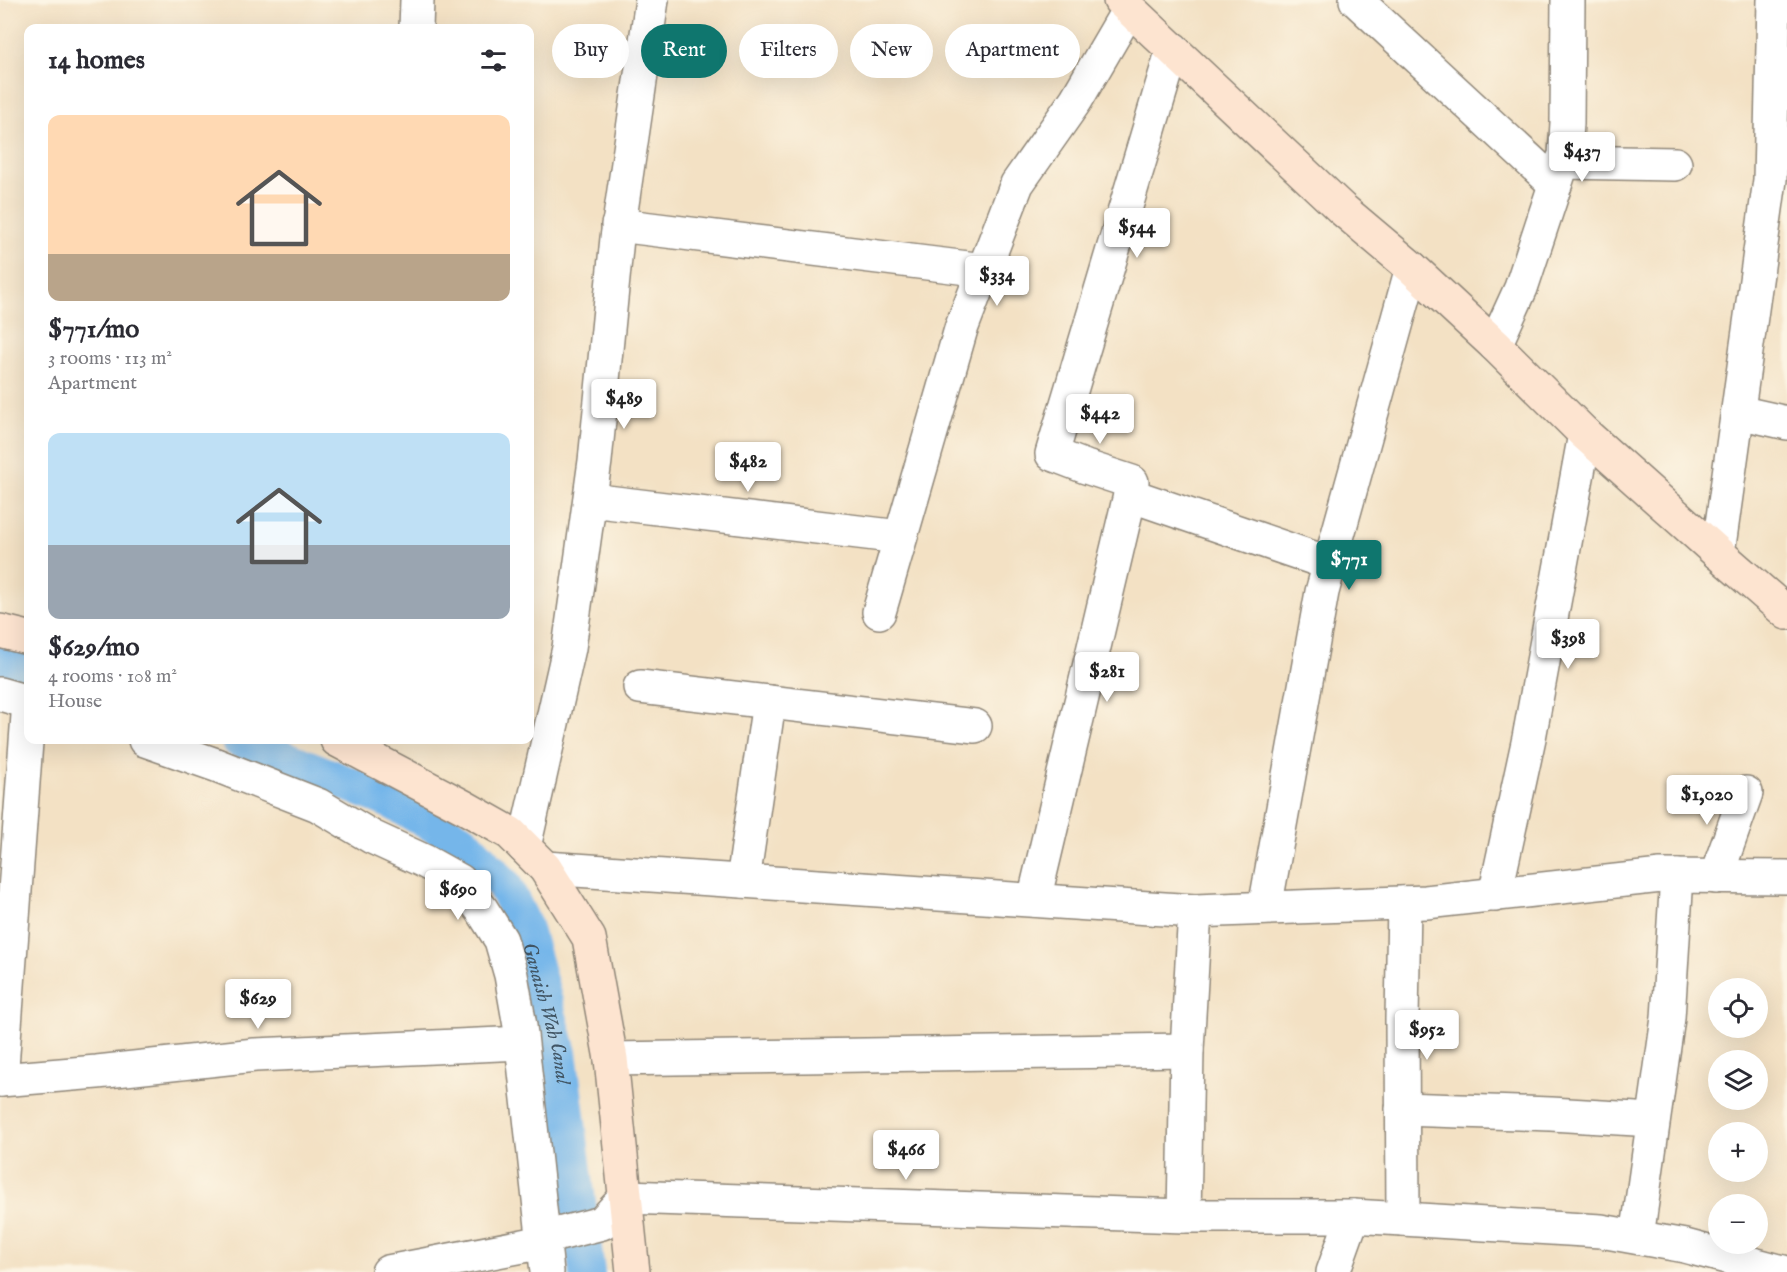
<!DOCTYPE html>
<html lang="en">
<head>
<meta charset="utf-8">
<style>
  :root { --surface:#fff; --page:#f7f7f7; --text:#2b2b33; --muted:#7c7c81; --accent:#0f766e }
  body { margin:0; font-family:"IM FELL English",serif; background:var(--page); color:var(--text); height:100vh; display:flex; flex-direction:column; font-size:22px; white-space:nowrap }
  * { box-sizing:border-box; margin:0 }
  p { font-size:20px; color:var(--muted) }
  .icon { flex:none; width:33px; height:33px; fill:none; stroke:currentColor; stroke-width:2; stroke-linecap:round; stroke-linejoin:round }
  .map { position:relative; flex:1; overflow:hidden }
  .side { position:absolute; left:24px; top:24px; width:510px; height:720px; display:flex; flex-direction:column; background:var(--surface); border-radius:12px; box-shadow:0 6px 24px #0002 }
  .side>* { flex:none }
  .top-card { position:absolute; left:552px; top:24px; width:570px; height:54px; display:flex; gap:12px }
  .fabs { position:absolute; left:1708px; top:978px; display:grid; gap:12px }
  .fabs a { display:grid; place-items:center; width:60px; height:60px; border-radius:50%; background:var(--surface); box-shadow:0 6px 24px #0002; font-size:30px }
  .price { position:absolute; translate:-50% -51px; padding:0 14px; border-radius:6px; background:#fff; color:#222; font-size:20px; line-height:39px; filter:drop-shadow(0 2px 3px #0008) }
  .price::after { content:''; position:absolute; left:50%; top:36px; width:18px; height:14px; margin-left:-9px; background:inherit; clip-path:polygon(0 0,100% 0,50% 100%) }
  .price.active { background:var(--accent); color:#fff }
  ul { padding:0; list-style:none }
  li { display:grid; align-content:center; gap:12px; height:318px; padding:0 24px }
  li span { display:grid; place-items:center; height:186px; border-radius:12px; color:#555 }
  li>.icon { margin-inline-start:auto }
  span .icon { width:108px; height:108px; fill:#fffc; stroke-width:1 }
  li b { font-size:26px }
  h2 { display:flex; justify-content:space-between; align-items:center; height:72px; padding:0 24px; font-size:26px }
  .pill { padding:0 21px; border-radius:27px; background:var(--surface); box-shadow:0 6px 24px #0002; font-size:21px; line-height:54px }
  .pill.active { background:var(--accent); color:#fff }
  .map>svg:first-child { display:block }
</style>
</head>
<body>
<div class="map">
<svg width="1787" height="1272" viewBox="0 0 1787 1272">
  <rect width="100%" height="100%" fill="#fcf5e5"/>
  <filter id="ink" filterUnits="userSpaceOnUse"><feTurbulence type="fractalNoise" baseFrequency=".0167" numOctaves="2"/><feDisplacementMap in="SourceGraphic" scale="12" xChannelSelector="R" yChannelSelector="G"/><feConvolveMatrix kernelMatrix="1 2 1 2 8 2 1 2 1" color-interpolation-filters="sRGB"/></filter>
  <filter id="wash" filterUnits="userSpaceOnUse"><feTurbulence type="fractalNoise" baseFrequency=".008" numOctaves="4" result="noise"/><feDisplacementMap in="SourceGraphic" scale="24" xChannelSelector="R" yChannelSelector="G"/><feGaussianBlur stdDeviation="1.35" result="paint"/><feColorMatrix in="noise" values="0 0 0 0 0 0 0 0 0 0 0 0 0 0 0 0 0 1.4 0 .05"/><feComposite in="paint" operator="in"/></filter>
  <g filter="url(#wash)">
    <rect width="100%" height="100%" fill="#f3e1c4"/>
    <g fill="none" stroke-linecap="round" stroke-linejoin="round">
      <g stroke="#75b6ea" stroke-width="36">
        <polyline points="0,658 28,665"/>
        <path id="s1" d="M239,740l154,62 71,40 40,43 20,41 35,127 28,219"/>
      </g>
    </g>
  </g>
  <g filter="url(#ink)">
    <g fill="none" stroke-linecap="round" stroke-linejoin="round">
      <defs>
        <g id="street">
          <polyline points="1356,0 1555,184"/>
          <polyline points="416,28 417,0"/>
          <polyline points="1562,162 1675,164"/>
          <polyline points="618,225 984,270"/>
          <polyline points="1495,345 1521,288 1565,155 1567,123 1568,0"/>
          <polyline points="1738,412 1787,423"/>
          <polyline points="1130,495 1331,564"/>
          <polyline points="590,500 900,537"/>
          <polyline points="1718,553 1770,180 1774,0"/>
          <polyline points="879,612 961,329 1017,184 1076,100 1129,9"/>
          <polyline points="640,687 975,726"/>
          <polyline points="0,694 28,702"/>
          <polyline points="145,740 216,765 318,805 372,837 424,861 460,881 482,910 501,940 511,975 520,1026 547,1272"/>
          <polyline points="524,847 569,648 595,461 617,238 652,0"/>
          <polyline points="545,868 1195,911 1426,902 1661,876 1787,877"/>
          <polyline points="1716,877 1746,793"/>
          <polyline points="743,881 769,702"/>
          <polyline points="1495,895 1529,738 1585,434"/>
          <polyline points="1034,900 1130,495 1132,482 1086,467 1052,454 1173,49"/>
          <polyline points="1265,908 1322,592 1412,268"/>
          <polyline points="611,1059 1187,1050"/>
          <polyline points="0,1080 97,1072 255,1055 521,1043"/>
          <polyline points="1,1080 28,715"/>
          <polyline points="1402,1109 1551,1114 1653,1120"/>
          <polyline points="1184,1216 1187,1050 1195,911"/>
          <polyline points="1403,1219 1402,1019 1404,903"/>
          <polyline points="1637,1237 1668,1018 1677,876"/>
          <polyline points="388,1272 544,1242 555,1235 602,1223 626,1197 1184,1216 1353,1216 1601,1231 1685,1246 1783,1272"/>
          <polyline points="1333,1272 1353,1216"/>
        </g>
        <g id="secondary">
          <polyline points="1120,0 1342,209 1412,268 1495,345 1585,434 1718,553 1787,613"/>
          <polyline points="0,631 28,638"/>
          <polyline points="337,740 464,807 510,833 545,868 589,938 611,1059 633,1272"/>
        </g>
      </defs>
      <use href="#street" stroke="#8f8678" stroke-width="36"/>
      <use href="#secondary" stroke="#8f8678" stroke-width="36"/>
      <use href="#street" stroke="#fff" stroke-width="33"/>
      <use href="#secondary" stroke="#fde4d0" stroke-width="33"/>
    </g>
  </g>
  <g text-anchor="middle" dominant-baseline="central" stroke-width="6" stroke-linejoin="round" paint-order="stroke">
    <g font-size="20" font-style="italic" fill="#415564" stroke="#fcf5e5">
      <text stroke="none"><textPath href="#s1" startOffset="442">Ganaish Wah Canal</textPath></text>
    </g>
  </g>
</svg>
<div class="fabs">
<a><svg class="icon" aria-label="locate" viewBox="0 0 24 24"><circle cx="12" cy="12" r="6"/><path d="M12 2v4M12 18v4M2 12h4M18 12h4"/></svg></a>
<a><svg class="icon" aria-label="layers" viewBox="0 0 24 24"><path d="M12 4l9 5-9 5-9-5zM3 14l9 5 9-5"/></svg></a>
<a>+</a>
<a>−</a>
</div>
<b class="price" style="left:1582px;top:183px">$437</b>
<b class="price" style="left:1137px;top:259px">$544</b>
<b class="price" style="left:997px;top:307px">$334</b>
<b class="price" style="left:624px;top:430px">$489</b>
<b class="price" style="left:1100px;top:445px">$442</b>
<b class="price" style="left:748px;top:493px">$482</b>
<b class="price active" style="left:1349px;top:591px">$771</b>
<b class="price" style="left:1568px;top:670px">$398</b>
<b class="price" style="left:1107px;top:703px">$281</b>
<b class="price" style="left:1707px;top:826px">$1,020</b>
<b class="price" style="left:458px;top:921px">$690</b>
<b class="price" style="left:258px;top:1030px">$629</b>
<b class="price" style="left:1427px;top:1061px">$952</b>
<b class="price" style="left:906px;top:1181px">$466</b>
<div class="top-card">
<a class="pill">Buy</a>
<a class="pill active">Rent</a>
<a class="pill">Filters</a>
<a class="pill">New</a>
<a class="pill">Apartment</a>
</div>
<section class="side">
<h2>14 homes<svg class="icon" aria-label="filters" viewBox="0 0 24 24"><path d="M4 7h16M4 17h16"/><circle cx="9" cy="7" r="2"/><circle cx="15" cy="17" r="2"/></svg></h2>
<ul>
<li><span style="background:linear-gradient(#ffd9b3 75%,#b9a48a 0)"><svg class="icon" aria-label="home" viewBox="0 0 24 24"><path d="M3 11l9-7 9 7M6 9v11h12V9"/></svg></span><div><b>$771/mo</b><p>3 rooms · 113 m²</p><p>Apartment</p></div></li>
<li><span style="background:linear-gradient(#bfe0f5 60%,#9aa5b1 0)"><svg class="icon" aria-label="home" viewBox="0 0 24 24"><path d="M3 11l9-7 9 7M6 9v11h12V9"/></svg></span><div><b>$629/mo</b><p>4 rooms · 108 m²</p><p>House</p></div></li>
</ul>
</section>
</div>
</body>
</html>
